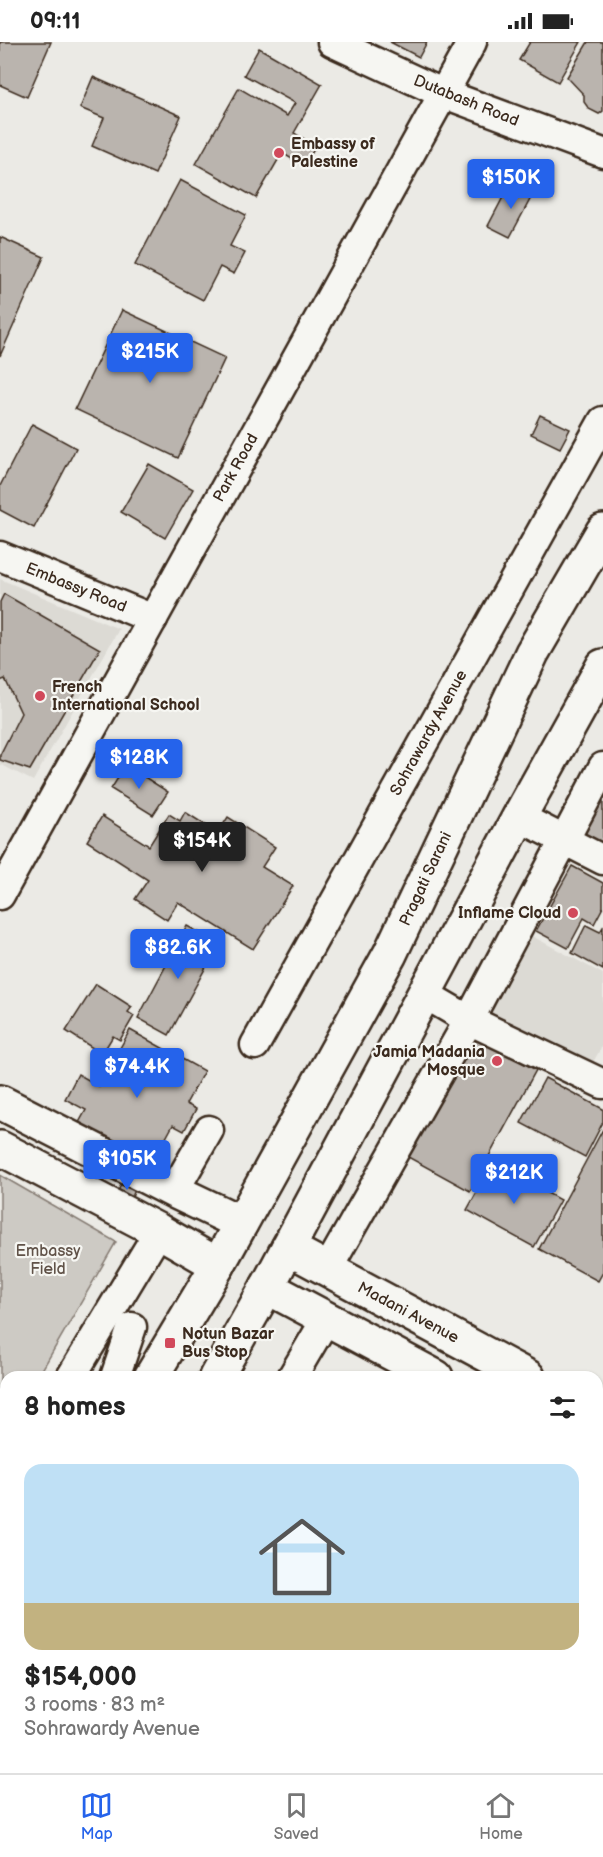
<!DOCTYPE html>
<html lang="en">
<head>
<meta charset="utf-8">
<style>
  :root { --surface:#fff; --page:#f6f6f6; --text:#222; --muted:#767676; --line:#e0e0e0; --accent:#2563eb }
  body { margin:0; font-family:"Balsamiq Sans",sans-serif; background:var(--page); color:var(--text); height:100vh; display:flex; flex-direction:column; font-size:22px; white-space:nowrap }
  * { box-sizing:border-box; margin:0 }
  p { font-size:20px; color:var(--muted) }
  .icon { flex:none; width:33px; height:33px; fill:none; stroke:currentColor; stroke-width:2; stroke-linecap:round; stroke-linejoin:round }
  .map { position:relative; flex:1; overflow:hidden }
  .sheet { position:absolute; left:0px; top:1329px; width:603px; height:402px; display:flex; flex-direction:column; background:var(--surface); border-radius:18px 18px 0 0; box-shadow:0 2px 4px #0004 }
  .sheet>* { flex:none }
  .price { position:absolute; translate:-50% -51px; padding:0 14px; border-radius:6px; background:var(--accent); color:#fff; font-size:20px; line-height:39px; filter:drop-shadow(0 2px 3px #0008) }
  .price::after { content:''; position:absolute; left:50%; top:36px; width:18px; height:14px; margin-left:-9px; background:inherit; clip-path:polygon(0 0,100% 0,50% 100%) }
  .price.selected { background:#222; color:#fff }
  ul { padding:0; list-style:none }
  li { display:grid; align-content:center; gap:12px; height:318px; padding:0 24px }
  li span { display:grid; place-items:center; height:186px; border-radius:18px; color:#555 }
  li>.icon { margin-inline-start:auto }
  span .icon { width:108px; height:108px; fill:#fffc; stroke-width:1 }
  li b { font-size:26px }
  h2 { display:flex; justify-content:space-between; align-items:center; height:72px; padding:0 24px; font-size:26px }
  .status { display:flex; justify-content:space-between; align-items:center; height:42px; padding:0 30px; background:var(--surface); direction:ltr }
  .status svg { height:16px; fill:currentColor }
  .tab-bar { display:flex; justify-content:space-around; align-items:center; height:84px; border-top:2px solid var(--line); background:var(--surface); font-size:16px; color:var(--muted) }
  .tab-bar a { display:grid; justify-items:center; gap:3px }
  .tab-bar .selected { color:var(--accent) }
  .map>svg:first-child { display:block }
</style>
</head>
<body>
<div class="status"><b>09:11</b><svg viewBox="0 0 49 12"><path d="M0 12V9h3v3zM5 12V6h3v6zM10 12V3h3v9zM15 12V0h3v12zM26 1h20v11H26zM47 4h2v5h-2z"/></svg></div>
<div class="map">
<svg width="603" height="1731" viewBox="0 0 603 1731">
  <rect width="100%" height="100%" fill="#ebeae5"/>
  <filter id="ink" filterUnits="userSpaceOnUse"><feTurbulence type="fractalNoise" baseFrequency=".0167" numOctaves="2"/><feDisplacementMap in="SourceGraphic" scale="12" xChannelSelector="R" yChannelSelector="G"/><feConvolveMatrix kernelMatrix="1 2 1 2 8 2 1 2 1" color-interpolation-filters="sRGB"/></filter>
  <g filter="url(#ink)">
    <g fill="#dcdad4">
      <polygon points="0,537 119,587 33,739 0,722"/>
      <polygon points="530,893 603,932 603,1002 590,1026 488,972"/>
    </g>
    <polygon fill="#cdcac4" stroke="#847a71" stroke-width="1.5" points="0,1133 116,1200 38,1335 6,1335 6,1391 0,1402"/>
    <g fill="#bab4ae" stroke="#3b2a1e" stroke-width="1.5">
      <polygon points="0,0 51,0 27,55 0,43"/>
      <polygon points="390,0 427,0 419,15"/>
      <polygon points="530,0 581,0 558,40 519,18"/>
      <polygon points="588,0 603,0 603,69 599,72 589,67 584,60 584,53 567,35"/>
      <polygon points="259,6 322,42 294,91 316,104 304,124 282,111 256,156 196,122 239,46 287,74 295,61 244,33"/>
      <polygon points="93,35 181,74 155,132 92,104 104,76 80,66"/>
      <polygon points="180,138 246,173 230,204 245,211 234,232 220,225 203,258 135,223"/>
      <polygon points="511,140 533,152 510,195 488,184"/>
      <polygon points="0,195 44,215 0,314"/>
      <polygon points="122,268 225,316 178,416 75,367"/>
      <polygon points="540,373 570,387 560,406 531,392"/>
      <polygon points="32,382 76,406 34,486 0,468 0,444"/>
      <polygon points="149,422 193,447 165,496 121,470"/>
      <polygon points="4,552 100,607 30,728 0,718 0,713 21,671 5,637 0,639 0,560"/>
      <polygon points="126,723 168,750 153,773 111,747"/>
      <polygon points="603,738 603,811 572,795"/>
      <polygon points="185,770 218,791 228,775 275,805 262,825 293,844 253,907 178,860 167,878 135,857 148,838 87,799 102,774 149,804 169,772 180,779"/>
      <polygon points="572,824 603,841 603,865 594,882 584,876 568,906 536,889"/>
      <polygon points="586,883 600,890 603,885 603,928 572,911"/>
      <polygon points="187,884 219,901 169,993 138,976"/>
      <polygon points="96,942 132,965 128,970 134,974 120,998 113,994 102,1012 66,989"/>
      <polygon points="130,988 204,1029 186,1062 196,1067 184,1089 173,1083 149,1127 76,1086 86,1068 65,1057 78,1032 99,1044"/>
      <polygon points="474,994 536,1028 470,1149 408,1115"/>
      <polygon points="545,1036 603,1067 603,1080 585,1115 521,1081"/>
      <polygon points="603,1087 603,1230 598,1239 539,1207"/>
      <polygon points="493,1121 560,1158 534,1205 467,1168"/>
      <polygon points="121,1143 135,1148 132,1155 118,1149"/>
      <polygon points="597,1485 603,1488 603,1541 598,1550"/>
      <polygon points="603,1646 603,1689 597,1686 597,1656"/>
      <polygon points="108,1725 128,1725 137,1731 104,1731"/>
      <polygon points="257,1725 310,1725 307,1731 267,1731"/>
      <polygon points="370,1725 426,1725 423,1731 367,1731"/>
      <polygon points="483,1725 527,1725 525,1731 479,1731"/>
      <polygon points="562,1725 586,1725 598,1731 559,1731"/>
    </g>
    <g fill="none" stroke-linecap="round" stroke-linejoin="round">
      <defs>
        <g id="minor">
          <polyline points="332,0 442,51 603,111"/>
          <polyline points="0,514 153,577"/>
          <polyline points="519,775 603,818"/>
          <polyline points="0,853 472,0"/>
          <polyline points="423,951 469,978 603,1042"/>
          <polyline points="255,1003 603,379"/>
          <polyline points="174,1149 209,1088"/>
          <polyline points="327,1228 469,978 603,725"/>
          <polyline points="71,1335 159,1189"/>
          <polyline points="115,1335 132,1285"/>
          <polyline points="292,1335 326,1277"/>
          <polyline points="0,1456 6,1446"/>
          <polyline points="597,1646 603,1635"/>
          <polyline points="597,1702 603,1705"/>
          <polyline points="230,1725 241,1731"/>
          <polyline points="65,1731 69,1725"/>
          <polyline points="359,1731 362,1725"/>
          <polyline points="552,1731 555,1725"/>
        </g>
        <g id="major">
          <polyline points="0,1060 174,1149 241,1181"/>
          <polyline points="0,1106 159,1189 218,1223"/>
          <polyline points="288,1206 528,1335"/>
          <polyline points="267,1245 436,1335"/>
          <polyline points="151,1335 218,1223 390,912 532,611 603,489"/>
          <polyline points="216,1335 267,1245 519,775 603,624"/>
          <polyline points="597,1372 603,1376"/>
          <polyline points="597,1420 603,1423"/>
          <polyline points="0,1600 6,1590"/>
          <polyline points="0,1715 6,1704"/>
        </g>
      </defs>
      <use href="#minor" stroke="#3b2a1e" stroke-width="33"/>
      <use href="#major" stroke="#3b2a1e" stroke-width="38"/>
      <use href="#minor" stroke="#f6f6f2" stroke-width="28"/>
      <use href="#major" stroke="#f6f6f2" stroke-width="33"/>
    </g>
  </g>
  <g fill="#d1495b" stroke="#f6f6f2" stroke-width="2">
    <circle cx="279" cy="111" r="6"/>
    <circle cx="40" cy="654" r="6"/>
    <circle cx="573" cy="871" r="6"/>
    <circle cx="497" cy="1019" r="6"/>
    <rect x="164" y="1295" width="12" height="12" rx="3"/>
  </g>
  <g text-anchor="middle" dominant-baseline="central" stroke-width="4.5" stroke-linejoin="round" paint-order="stroke">
    <g font-size="16" fill="#3b2a1e" stroke="#f6f6f2">
      <text transform="translate(466 59) rotate(22)">Dutabash Road</text>
      <text transform="translate(236 426) rotate(-61)">Park Road</text>
      <text transform="translate(76 546) rotate(22)">Embassy Road</text>
      <text transform="translate(429 691) rotate(-61)">Sohrawardy Avenue</text>
      <text transform="translate(426 837) rotate(-65)">Pragati Sarani</text>
      <text transform="translate(408 1271) rotate(28)">Madani Avenue</text>
    </g>
    <g font-size="16" font-weight="bold" fill="#3b2a1e" stroke="#f6f6f2" text-anchor="start">
      <text x="291" y="102">Embassy of<tspan x="291" dy="18">Palestine</tspan></text>
      <text x="52" y="645">French<tspan x="52" dy="18">International School</tspan></text>
      <text x="561" y="871" text-anchor="end">Inflame Cloud</text>
      <text x="485" y="1010" text-anchor="end">Jamia Madania<tspan x="485" dy="18">Mosque</tspan></text>
      <text x="182" y="1292">Notun Bazar<tspan x="182" dy="18">Bus Stop</tspan></text>
    </g>
    <g font-size="16" fill="#605248" stroke="#f6f6f2">
      <text x="48" y="1209">Embassy<tspan x="48" dy="18">Field</tspan></text>
    </g>
  </g>
</svg>
<b class="price" style="left:511px;top:168px">$150K</b>
<b class="price" style="left:150px;top:342px">$215K</b>
<b class="price" style="left:139px;top:748px">$128K</b>
<b class="price selected" style="left:202px;top:831px">$154K</b>
<b class="price" style="left:178px;top:938px">$82.6K</b>
<b class="price" style="left:137px;top:1057px">$74.4K</b>
<b class="price" style="left:127px;top:1149px">$105K</b>
<b class="price" style="left:514px;top:1163px">$212K</b>
<section class="sheet">
<h2>8 homes<svg class="icon" aria-label="filters" viewBox="0 0 24 24"><path d="M4 7h16M4 17h16"/><circle cx="9" cy="7" r="2"/><circle cx="15" cy="17" r="2"/></svg></h2>
<ul>
<li><span style="background:linear-gradient(#bfe0f5 75%,#c2b280 0)"><svg class="icon" aria-label="home" viewBox="0 0 24 24"><path d="M3 11l9-7 9 7M6 9v11h12V9"/></svg></span><div><b>$154,000</b><p>3 rooms · 83 m²</p><p>Sohrawardy Avenue</p></div></li>
</ul>
</section>
</div>
<nav class="tab-bar">
<a class="selected"><svg class="icon" aria-label="map" viewBox="0 0 24 24"><path d="M3 6l6-2 6 2 6-2v14l-6 2-6-2-6 2zM9 4v14M15 6v14"/></svg>Map</a>
<a><svg class="icon" aria-label="saved" viewBox="0 0 24 24"><path d="M7 4h10v16l-5-4-5 4z"/></svg>Saved</a>
<a><svg class="icon" aria-label="home" viewBox="0 0 24 24"><path d="M3 11l9-7 9 7M6 9v11h12V9"/></svg>Home</a>
</nav>
</body>
</html>
